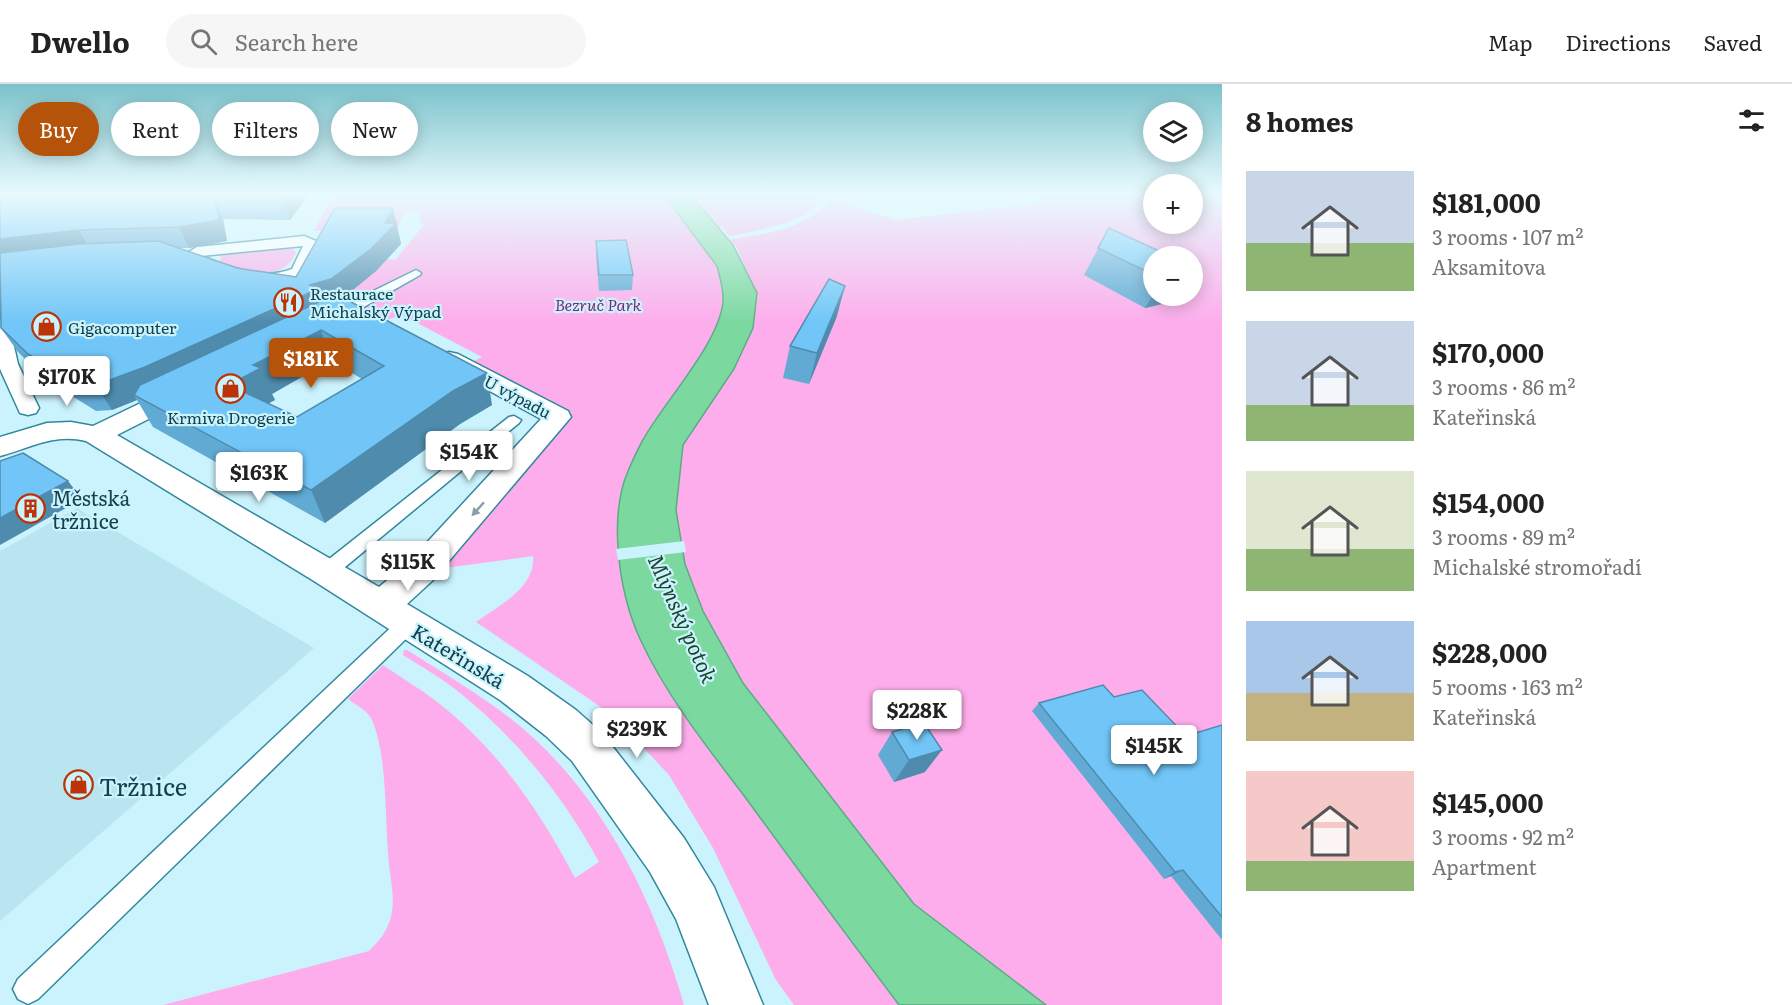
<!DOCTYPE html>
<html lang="en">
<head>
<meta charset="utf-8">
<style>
  :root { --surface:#fff; --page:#f6f6f6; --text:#222; --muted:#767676; --line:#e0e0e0; --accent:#b45309 }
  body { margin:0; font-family:Literata,serif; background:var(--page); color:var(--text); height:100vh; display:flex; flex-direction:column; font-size:22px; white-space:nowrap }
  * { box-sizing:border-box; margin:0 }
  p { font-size:20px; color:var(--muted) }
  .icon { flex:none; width:33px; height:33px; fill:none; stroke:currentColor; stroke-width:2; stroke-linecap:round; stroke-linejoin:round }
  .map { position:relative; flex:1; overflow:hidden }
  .side { display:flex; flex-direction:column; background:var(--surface); width:570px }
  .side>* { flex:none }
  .hud { position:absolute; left:18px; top:18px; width:570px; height:54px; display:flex; gap:12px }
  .fabs { position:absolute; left:1143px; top:18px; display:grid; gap:12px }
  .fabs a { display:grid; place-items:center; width:60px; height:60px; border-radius:50%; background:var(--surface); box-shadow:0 3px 15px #0003; font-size:30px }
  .price { position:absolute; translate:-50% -51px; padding:0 14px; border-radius:6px; background:#fff; color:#222; font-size:20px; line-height:39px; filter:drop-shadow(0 2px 3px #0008) }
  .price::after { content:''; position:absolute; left:50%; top:36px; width:18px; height:14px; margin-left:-9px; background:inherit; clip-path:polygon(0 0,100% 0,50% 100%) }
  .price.current { background:var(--accent); color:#fff }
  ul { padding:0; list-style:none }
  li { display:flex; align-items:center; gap:18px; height:150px; padding:0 24px }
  li span { display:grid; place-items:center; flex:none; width:168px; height:120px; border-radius:0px; color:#555 }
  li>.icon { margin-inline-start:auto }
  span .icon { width:72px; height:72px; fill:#fffc; stroke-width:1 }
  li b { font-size:26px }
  h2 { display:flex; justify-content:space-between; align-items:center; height:72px; padding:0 24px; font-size:26px }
  .pill { padding:0 21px; border-radius:27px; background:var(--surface); box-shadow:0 3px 15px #0003; font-size:21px; line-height:54px }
  .pill.current { background:var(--accent); color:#fff }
  header { display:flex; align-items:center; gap:36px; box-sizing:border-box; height:84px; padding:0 30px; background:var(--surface); border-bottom:2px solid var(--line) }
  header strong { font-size:28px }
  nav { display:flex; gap:33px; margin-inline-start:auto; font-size:21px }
  .search { width:420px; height:54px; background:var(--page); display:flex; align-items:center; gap:15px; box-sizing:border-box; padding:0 21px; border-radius:33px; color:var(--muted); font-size:22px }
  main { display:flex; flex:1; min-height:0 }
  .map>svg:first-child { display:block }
</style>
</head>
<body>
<header>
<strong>Dwello</strong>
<div class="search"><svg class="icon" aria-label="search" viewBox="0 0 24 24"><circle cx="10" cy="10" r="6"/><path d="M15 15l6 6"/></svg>Search here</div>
<nav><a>Map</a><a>Directions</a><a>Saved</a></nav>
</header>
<main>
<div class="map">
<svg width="1222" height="921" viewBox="0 0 1222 921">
  <rect width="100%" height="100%" fill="#cbf3fd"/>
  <polygon fill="#b9e5f0" points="77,424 314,564 0,837 0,467"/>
  <g fill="#fdadeb" fill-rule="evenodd">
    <path d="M329,110h334l54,72 39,27 -20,-47 -7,-6c35,-6 79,-11 102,-41l64,21 141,-16 6,-10h111l1,30h38l1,-30h29v811h-176l-132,-101 -22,-27 49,128h-147l-18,-25 -63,-132 -44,-73 -55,-59 -138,-94c22,-16 60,-34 57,-66l-95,13 134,-157 -13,-4 -89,-45 12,-6 -80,-42 -13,4 -41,-18 -7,-6 33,-23 13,-13 8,1 29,-35 -5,-4 2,-10h-16l-8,18 -83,2 17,-33zM1154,172h38v40h-38z"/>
    <path d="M690,110h131c-2,5 -5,13 -9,16 -14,12 -64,24 -83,26l-7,-10 -3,2z"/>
    <path d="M281,163h9l6,5c-11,32 -54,19 -76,9l1,-5 9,-4z"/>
    <path d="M404,566h3c35,22 70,43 103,68 90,70 143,179 174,287h-521l206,-54c10,-10 18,-19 22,-34 5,-21 -2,-42 -3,-64 -3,-37 -1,-99 -16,-133 -5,-10 -16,-15 -24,-21l35,-34c17,12 36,23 53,36 61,47 104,110 139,177l24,-16c-35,-65 -81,-122 -139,-169 -17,-14 -38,-26 -57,-38z"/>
  </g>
  <path fill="#7bd89f" stroke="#5bab86" stroke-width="1.5" d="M663,110h27l43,51 24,48 -4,35 -19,41 -51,76 -7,65 9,54 18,47 40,72 171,221 132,101h-147c-52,-69 -103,-138 -154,-208 -38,-50 -78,-100 -105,-158 -21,-46 -32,-121 -12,-168 5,-11 10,-23 16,-33 21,-37 75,-95 79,-136 1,-12 -3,-24 -6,-36z"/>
  <polygon fill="#cbf3fd" points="684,457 686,468 618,476 616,465"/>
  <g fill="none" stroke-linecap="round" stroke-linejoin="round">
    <defs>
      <g id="service">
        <polygon points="416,186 421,189 420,191 355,228 351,229 345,225 351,218"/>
        <polygon points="514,332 521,336 519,339 333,493 326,495 319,493 317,488 319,483 509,333"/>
        <polygon points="408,532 415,534 418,540 415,546 38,915 28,920 18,915 13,905 18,895 401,534"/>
      </g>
      <g id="pedestrian">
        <path d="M304,152l12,5 3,3 -12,28 -2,3 -26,10 -30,-2 -67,-23 -2,-3 17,-10zM303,162l-11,23c-31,12 -60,-2 -91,-13z"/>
        <polygon points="0,234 7,236 9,240 18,280 39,324 36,329 28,331 20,329 0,285"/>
      </g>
      <path id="minor" d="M449,268l9,2 110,57 3,6 -139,164 -25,23 121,72 48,34 26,23 82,105 30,49 49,118h-54l-33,-86 -26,-47 -78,-111 -26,-25 -46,-36 -186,-119 -228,-140c-32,-8 -56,7 -86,15v-19l47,-14 24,-1 22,4 81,-39 9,-3 9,3 4,5 -4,5 -75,38 262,152 29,-24 133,-144 -101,-55 -3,-5 3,-5z"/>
    </defs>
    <use href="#service" stroke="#31889c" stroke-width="3"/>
    <use href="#pedestrian" stroke="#31889c" stroke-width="3"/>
    <use href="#minor" stroke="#31889c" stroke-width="3"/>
    <use href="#service" fill="#fff" fill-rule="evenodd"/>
    <use href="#pedestrian" fill="#fff" fill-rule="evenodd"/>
    <use href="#minor" fill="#fff" fill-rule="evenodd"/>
  </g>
  <g fill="#61aad4" fill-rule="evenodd">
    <path d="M0,110h309l-19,26 -67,-1 4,22 -38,7h-10l58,20 59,9 97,-69 8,36 -25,27 -33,27 149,107 -32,19 -135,99 -172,-96 -16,-27 -25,10 -16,1 -51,-32 -27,-27 -17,-24zM331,276l31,19 -65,38 -29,-14 7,-3 -3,-6z"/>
    <polygon points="1109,144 1154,172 1154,212 1183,215 1145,224 1084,191"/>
    <polygon points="596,157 633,191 632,206 599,207 596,172"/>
    <polygon points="837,232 809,300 783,294 790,262"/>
    <polygon points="1114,613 1186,652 1222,641 1222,856 1171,792 1164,795 1032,627 1039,619"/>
    <polygon points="892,648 925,688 894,698 878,671"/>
  </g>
  <g fill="#4f8bad">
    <polygon points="288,110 309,110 290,136 283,115"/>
    <polygon points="215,115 223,135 227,157 189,164 179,143"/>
    <polygon points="393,124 401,160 376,187 338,218 134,311 137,316 112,326 96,301 310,201 385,139"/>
    <polygon points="79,146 91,168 0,179 0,155"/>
    <polygon points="1201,187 1192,201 1192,189"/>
    <polygon points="845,202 837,232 809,300 817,269"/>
    <polygon points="1154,209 1154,212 1186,212 1183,215 1145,224"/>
    <polygon points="321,246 331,276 272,310 275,316 244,333 229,301 253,281"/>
    <polygon points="487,289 492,321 460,340 325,439 311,406 453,307"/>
    <polygon points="68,397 82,415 0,461 0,434"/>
    <polygon points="942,666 925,688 894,698 909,676"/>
    <polygon points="1183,786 1171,792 1164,795 1175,788"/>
  </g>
  <g fill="#71c6f7" stroke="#4f8bad" stroke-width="1.5" fill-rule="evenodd">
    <polygon points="0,110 288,110 283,115 215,115 219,136 179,143 79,146 0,155"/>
    <polygon points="335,124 393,124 385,139 396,139 371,165 331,195 310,201 318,205 145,283 96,301 80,302 28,270 1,244 0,169 79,160 158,157 237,184 296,193"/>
    <polygon points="1109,144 1170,172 1154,172 1154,191 1098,164"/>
    <polygon points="626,156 633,191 599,191 596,157"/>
    <polygon points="1192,183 1201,187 1192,189"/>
    <polygon points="829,195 845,202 817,269 790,262"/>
    <path d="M336,210l151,79 -34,18 -142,99 -177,-95 6,-10zM321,246l63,36 -87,51 -68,-32 32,-17 -8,-3z"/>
    <polygon points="23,369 68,397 0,434 0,377"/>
    <polygon points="1103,601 1114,613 1142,606 1186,652 1222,641 1222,833 1183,786 1175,788 1039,619"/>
    <polygon points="924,639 942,666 909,676 892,648"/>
  </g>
  <defs><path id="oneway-solid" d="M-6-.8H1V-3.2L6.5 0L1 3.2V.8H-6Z" transform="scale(1.5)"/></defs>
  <use fill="#88a0a6" href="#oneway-solid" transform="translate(478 425) rotate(132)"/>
  <linearGradient id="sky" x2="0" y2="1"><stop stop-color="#7cc2cb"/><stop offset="0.46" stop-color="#e8fafe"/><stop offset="1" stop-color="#e8fafe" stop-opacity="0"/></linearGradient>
  <rect width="1222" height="239" fill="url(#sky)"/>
  <defs>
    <symbol id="restaurant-ring" viewBox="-11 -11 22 22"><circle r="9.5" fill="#cbf3fd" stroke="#bc3307" stroke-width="1.5"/><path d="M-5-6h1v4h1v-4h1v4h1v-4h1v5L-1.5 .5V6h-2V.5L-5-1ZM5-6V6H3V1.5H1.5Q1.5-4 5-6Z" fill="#bc3307"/></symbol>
    <symbol id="shop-ring" viewBox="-11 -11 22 22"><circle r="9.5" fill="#cbf3fd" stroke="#bc3307" stroke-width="1.5"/><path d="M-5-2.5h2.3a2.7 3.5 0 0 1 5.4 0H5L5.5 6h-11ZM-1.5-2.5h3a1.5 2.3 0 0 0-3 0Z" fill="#bc3307"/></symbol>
    <symbol id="building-ring" viewBox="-11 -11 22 22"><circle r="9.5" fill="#cbf3fd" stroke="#bc3307" stroke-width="1.5"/><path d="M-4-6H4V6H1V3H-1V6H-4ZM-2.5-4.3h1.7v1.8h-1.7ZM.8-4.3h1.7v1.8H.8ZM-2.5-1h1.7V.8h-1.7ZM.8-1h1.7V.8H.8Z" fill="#bc3307"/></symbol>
  </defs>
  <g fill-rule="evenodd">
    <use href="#restaurant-ring" x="272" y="202" width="33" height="33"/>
    <use href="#shop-ring" x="30" y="226" width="33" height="33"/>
    <use href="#shop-ring" x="214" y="288" width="33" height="33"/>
    <use href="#building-ring" x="14" y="408" width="33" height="33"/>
    <use href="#shop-ring" x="62" y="684" width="33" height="33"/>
  </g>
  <g text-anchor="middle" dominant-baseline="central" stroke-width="4.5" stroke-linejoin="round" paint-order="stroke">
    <g font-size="16" fill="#11424d" stroke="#cbf3fd" text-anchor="start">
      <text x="310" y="209">Restaurace<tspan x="310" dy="18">Michalský Výpad</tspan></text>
      <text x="68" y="243">Gigacomputer</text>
      <text x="231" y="333" text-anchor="middle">Krmiva Drogerie</text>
    </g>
    <g font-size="16" font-style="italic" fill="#832873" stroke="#cbf3fd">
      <text x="598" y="220">Bezruč Park</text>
    </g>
    <g font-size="16" fill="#11424d" stroke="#cbf3fd">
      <text transform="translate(518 312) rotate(28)">U výpadu</text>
    </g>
    <g font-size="20" fill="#11424d" stroke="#cbf3fd" text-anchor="start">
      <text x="52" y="413">Městská<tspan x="52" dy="23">tržnice</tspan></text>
    </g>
    <g font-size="20" fill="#11424d" stroke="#cbf3fd">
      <text transform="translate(459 571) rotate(31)">Kateřinská</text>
    </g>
    <g font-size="21" font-style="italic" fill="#1d442c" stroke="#cbf3fd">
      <text transform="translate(684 534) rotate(66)">Mlýnský potok</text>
    </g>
    <g font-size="24" fill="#11424d" stroke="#cbf3fd" text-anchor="start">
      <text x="99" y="701">Tržnice</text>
    </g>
  </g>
</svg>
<div class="fabs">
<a><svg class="icon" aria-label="layers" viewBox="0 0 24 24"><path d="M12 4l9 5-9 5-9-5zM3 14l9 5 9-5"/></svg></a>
<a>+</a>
<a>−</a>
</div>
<b class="price current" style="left:311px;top:305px">$181K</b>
<b class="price" style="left:67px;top:323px">$170K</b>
<b class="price" style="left:469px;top:398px">$154K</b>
<b class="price" style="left:259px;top:419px">$163K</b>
<b class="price" style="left:408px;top:508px">$115K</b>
<b class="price" style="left:917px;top:657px">$228K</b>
<b class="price" style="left:637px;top:675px">$239K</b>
<b class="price" style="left:1154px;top:692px">$145K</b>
<div class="hud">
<a class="pill current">Buy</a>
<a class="pill">Rent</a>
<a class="pill">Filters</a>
<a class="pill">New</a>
</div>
</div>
<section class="side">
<h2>8 homes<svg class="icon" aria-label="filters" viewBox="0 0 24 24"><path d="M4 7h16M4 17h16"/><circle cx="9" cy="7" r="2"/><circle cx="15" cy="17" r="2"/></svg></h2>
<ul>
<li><span style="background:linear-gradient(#c9d6e8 60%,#8fb573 0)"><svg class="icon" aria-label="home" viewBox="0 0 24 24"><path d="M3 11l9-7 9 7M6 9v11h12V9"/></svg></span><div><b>$181,000</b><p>3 rooms · 107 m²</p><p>Aksamitova</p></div></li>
<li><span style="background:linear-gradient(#c9d6e8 70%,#8fb573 0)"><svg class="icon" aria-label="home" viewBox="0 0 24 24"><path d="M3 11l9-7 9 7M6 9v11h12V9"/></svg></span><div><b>$170,000</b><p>3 rooms · 86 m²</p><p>Kateřinská</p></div></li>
<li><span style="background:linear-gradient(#dfe7d0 65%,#8fb573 0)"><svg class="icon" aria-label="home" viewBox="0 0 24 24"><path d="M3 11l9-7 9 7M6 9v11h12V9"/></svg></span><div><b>$154,000</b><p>3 rooms · 89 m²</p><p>Michalské stromořadí</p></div></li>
<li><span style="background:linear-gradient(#a9c7e8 60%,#c2b280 0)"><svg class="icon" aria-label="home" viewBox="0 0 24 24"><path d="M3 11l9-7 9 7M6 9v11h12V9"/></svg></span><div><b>$228,000</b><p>5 rooms · 163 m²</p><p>Kateřinská</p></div></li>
<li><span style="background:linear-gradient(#f6c9c9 75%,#8fb573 0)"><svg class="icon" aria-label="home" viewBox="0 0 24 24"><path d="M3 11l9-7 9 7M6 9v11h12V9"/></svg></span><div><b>$145,000</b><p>3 rooms · 92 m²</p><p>Apartment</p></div></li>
</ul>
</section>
</main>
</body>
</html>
